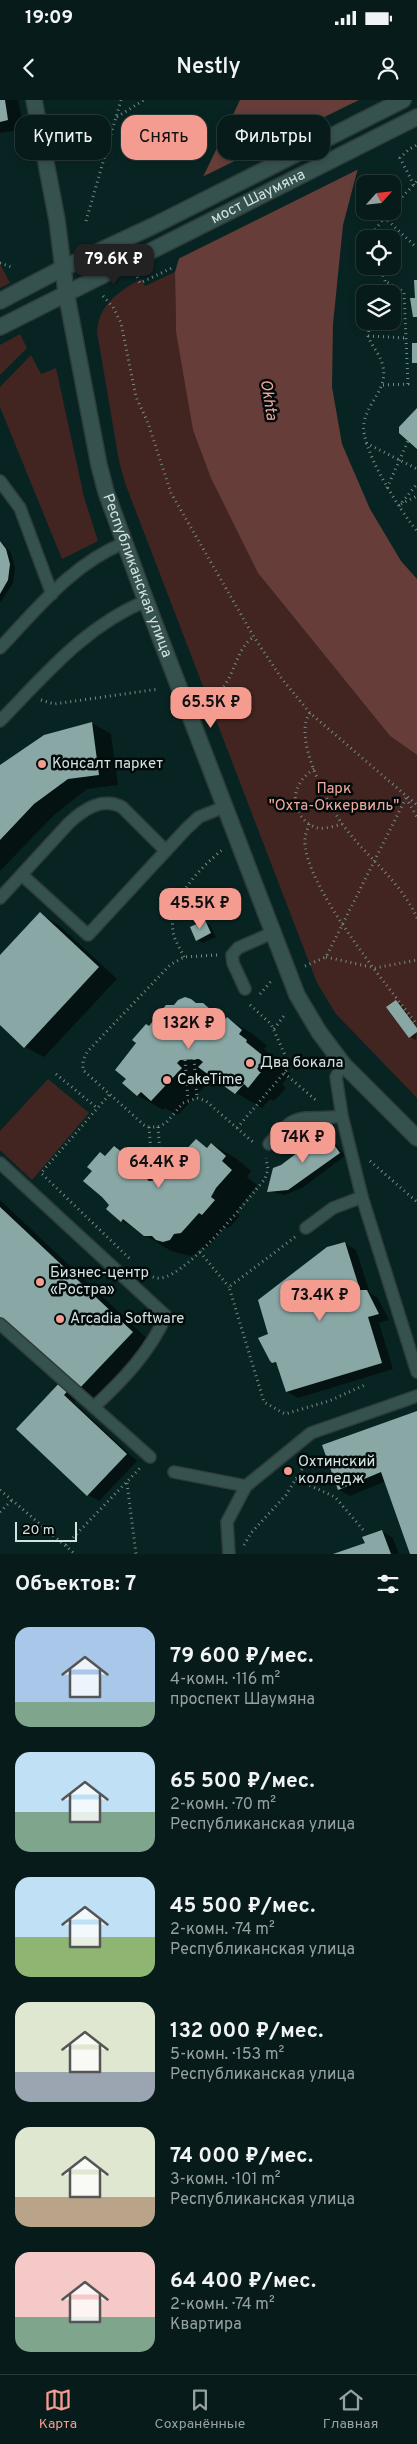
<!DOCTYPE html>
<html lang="ru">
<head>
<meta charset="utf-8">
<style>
  :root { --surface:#061b1a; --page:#142827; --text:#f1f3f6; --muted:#98a1a2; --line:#273939; --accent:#f59c91 }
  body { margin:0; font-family:Overpass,sans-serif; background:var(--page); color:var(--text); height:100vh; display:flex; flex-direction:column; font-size:19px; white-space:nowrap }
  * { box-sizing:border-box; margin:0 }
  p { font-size:16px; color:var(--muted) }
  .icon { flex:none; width:28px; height:28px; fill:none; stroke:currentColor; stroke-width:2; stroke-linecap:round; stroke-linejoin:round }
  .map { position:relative; height:1454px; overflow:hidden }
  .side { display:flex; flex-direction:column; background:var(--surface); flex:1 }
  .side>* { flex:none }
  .top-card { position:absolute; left:15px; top:15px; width:388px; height:45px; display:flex; gap:10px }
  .needle { width:32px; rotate:63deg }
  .fabs { position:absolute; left:356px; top:75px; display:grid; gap:10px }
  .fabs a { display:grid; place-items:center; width:45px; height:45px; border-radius:10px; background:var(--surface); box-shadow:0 2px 8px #0003,0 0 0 1px var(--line); font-size:25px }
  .scale { position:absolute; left:15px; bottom:12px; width:62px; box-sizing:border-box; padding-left:5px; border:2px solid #d3e3e1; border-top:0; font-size:14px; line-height:18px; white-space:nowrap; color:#d3e3e1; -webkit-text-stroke:4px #030b0a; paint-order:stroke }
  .price { position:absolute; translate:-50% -42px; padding:0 11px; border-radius:10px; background:var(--accent); color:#111; font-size:16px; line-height:32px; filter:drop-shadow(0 1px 2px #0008) }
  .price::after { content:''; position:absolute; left:50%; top:30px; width:15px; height:11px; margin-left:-8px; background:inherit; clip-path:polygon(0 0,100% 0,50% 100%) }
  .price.selected { background:#222; color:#fff }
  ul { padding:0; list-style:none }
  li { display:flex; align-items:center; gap:15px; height:125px; padding:0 15px }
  li span { display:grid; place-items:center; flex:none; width:140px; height:100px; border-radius:15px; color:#555 }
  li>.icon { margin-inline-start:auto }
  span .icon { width:60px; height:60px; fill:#fffc; stroke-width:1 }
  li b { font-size:21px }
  h2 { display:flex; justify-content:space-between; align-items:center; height:60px; padding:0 15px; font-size:21px }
  .tag { padding:0 18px; border-radius:15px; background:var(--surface); box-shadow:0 2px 8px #0003,0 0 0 1px var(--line); font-size:18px; line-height:45px }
  .tag.selected { background:var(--accent); color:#111 }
  .status { display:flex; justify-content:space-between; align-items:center; height:35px; padding:0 25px; background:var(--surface); direction:ltr }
  .status svg { height:14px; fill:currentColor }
  header { display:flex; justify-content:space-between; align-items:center; height:65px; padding:0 15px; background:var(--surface); font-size:22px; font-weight:600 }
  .tab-bar { display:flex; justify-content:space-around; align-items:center; height:70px; border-top:1px solid var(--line); background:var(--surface); font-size:14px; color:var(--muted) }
  .tab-bar a { display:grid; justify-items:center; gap:2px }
  .tab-bar .selected { color:var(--accent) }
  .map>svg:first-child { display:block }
</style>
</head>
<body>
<div class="status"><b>19:09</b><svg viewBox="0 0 49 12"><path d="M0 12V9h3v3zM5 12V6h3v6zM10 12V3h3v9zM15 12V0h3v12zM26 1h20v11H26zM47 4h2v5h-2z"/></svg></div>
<header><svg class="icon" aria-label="back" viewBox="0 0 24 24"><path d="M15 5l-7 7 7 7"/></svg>Nestly<svg class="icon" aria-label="person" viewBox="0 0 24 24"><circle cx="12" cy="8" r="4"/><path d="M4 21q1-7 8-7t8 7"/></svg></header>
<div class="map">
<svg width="417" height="1454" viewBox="0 0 417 1454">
  <rect width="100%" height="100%" fill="#082422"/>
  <g fill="#422420">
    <polygon points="0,164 10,183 0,188"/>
    <path d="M175,172l1,60 82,241 132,163 27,19v343l-81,-84 -19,-31 -192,-500 -6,-22 -22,-129c2,-28 21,-40 44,-53l4,7z"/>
    <polygon points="20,234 27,248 0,275 0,245"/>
    <polygon points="31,255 41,274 56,268 84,397 98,441 62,459 0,307 0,287"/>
    <polygon points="48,979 89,1013 32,1080 0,1050 0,1031"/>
  </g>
  <polygon fill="#663d38" points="240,0 376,0 343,125 333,224 332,287 342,344 370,409 401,461 417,479 417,655 390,636 258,473 211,378 193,330 176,232 175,172 203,77"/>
  <polygon fill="#082422" points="359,0 379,0 363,67 176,160 200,78"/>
  <g fill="#0007">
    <polygon points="0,0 18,0 24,29 0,33"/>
    <polygon points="0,440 11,453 15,468 13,483 0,503"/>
    <polygon points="92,623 111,634 118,685 87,689 54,715 0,771 0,667"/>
    <polygon points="40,814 59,825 117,879 44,957 25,947 0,924 0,857"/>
    <polygon points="205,822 210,825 216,837 203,843 197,840"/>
    <polygon points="191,900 199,904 203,904 253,934 267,946 264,949 272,956 271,957 291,974 282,984 286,988 274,1001 270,999 262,1008 236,993 210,974 206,974 202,979 207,984 178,1015 165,1008 163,1010 137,995 127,979 150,927 175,906"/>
    <polygon points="396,901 401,904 417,926 416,940 410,937 388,907"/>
    <polygon points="325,1034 330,1037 345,1056 302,1088 284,1095 269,1091 282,1066"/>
    <polygon points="197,1041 209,1048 212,1044 237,1059 251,1071 247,1077 257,1085 236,1112 240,1116 228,1129 225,1127 207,1148 200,1148 196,1154 190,1156 171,1151 122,1121 111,1105 94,1071 101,1053 106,1056 114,1047 167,1081"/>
    <polygon points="0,1100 155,1246 101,1303 83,1292 74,1302 137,1361 99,1401 88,1395 18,1328 64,1280 0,1216"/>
    <polygon points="345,1143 356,1150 370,1193 378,1198 389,1220 379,1223 393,1269 298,1298 287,1292 279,1266 273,1262 270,1235"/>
    <polygon points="417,1313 417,1454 411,1454 386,1381 350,1396 339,1390"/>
    <polygon points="382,1431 393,1438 399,1454 336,1454 366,1443"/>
  </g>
  <g fill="#89a8a5">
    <polygon points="0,0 5,0 8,20 0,22"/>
    <polygon points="414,180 417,180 417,217 413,217 410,198 415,198"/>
    <rect x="412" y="243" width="5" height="20"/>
    <polygon points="417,308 417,349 399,333 399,327"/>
    <polygon points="0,441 6,449 10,464 8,480 0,494"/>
    <polygon points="92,622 99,675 68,679 34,704 0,740 0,665 44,635"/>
    <polygon points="40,812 99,867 24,948 0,925 0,855"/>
    <polygon points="205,820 211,833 196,841 190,827"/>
    <polygon points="185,897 191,899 196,903 203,903 224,921 227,917 242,930 239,934 247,940 246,942 266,958 257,969 261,972 248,988 244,984 235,994 198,967 203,962 199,959 180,960 177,963 182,968 151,1001 141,992 137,996 122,983 126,979 115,970 136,943 132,940 146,924 149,926 166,905 174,905 178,900"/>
    <polygon points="396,900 417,928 417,932 409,938 386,907"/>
    <polygon points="325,1032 340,1053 288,1090 267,1092 273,1068 281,1065"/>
    <polygon points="196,1039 207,1048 211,1043 226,1056 222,1061 232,1070 216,1088 211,1097 215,1100 202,1115 199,1113 181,1133 174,1134 170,1140 163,1142 156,1140 152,1136 144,1136 123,1119 121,1122 106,1109 109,1105 102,1097 83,1081 92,1071 87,1067 100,1052 105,1056 114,1046 149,1073 145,1077 149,1081 166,1079 170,1075 166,1071"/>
    <polygon points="0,1107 133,1232 77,1291 72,1286 64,1295 127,1354 87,1396 16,1329 64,1278 0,1218"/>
    <polygon points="345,1142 360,1190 367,1190 379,1214 368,1217 382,1263 286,1292 276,1262 272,1263 270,1261 258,1238 268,1234 258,1200 327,1147"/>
    <polygon points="417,1311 417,1454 410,1454 381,1372 338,1390 322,1345"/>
    <polygon points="382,1430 391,1454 333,1454 365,1443 362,1437"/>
  </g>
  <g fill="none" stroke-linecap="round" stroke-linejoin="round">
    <defs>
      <g id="lane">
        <polyline points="0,381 20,408 52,494"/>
        <path d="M0,548c37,-39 72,-84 124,-105"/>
        <polyline points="185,604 202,598"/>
        <path d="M0,621c44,-45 86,-96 146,-120"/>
        <polyline points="22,775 88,835 187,728 199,717 224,707"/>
        <path d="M0,798l69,-75c15,-14 33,-26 53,-16l44,44"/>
        <polyline points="245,889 233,863 232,855 238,848 272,833"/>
        <polyline points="343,964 336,977 342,1016 362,1097 417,1272"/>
        <path d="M269,1044c31,-37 32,-22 73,-28"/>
        <path d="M0,1063l166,153c-17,37 -43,64 -72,91"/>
        <polyline points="306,1128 333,1108 362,1097"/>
        <polyline points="0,1224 150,1357"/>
        <polyline points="174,1372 246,1386"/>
        <polyline points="229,1454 227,1422 246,1386 311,1333 417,1296"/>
      </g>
      <g id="street">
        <path id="s1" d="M34,0l23,120 9,72 33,173 7,27 40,109 151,394 22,37 24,32 74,74"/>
      </g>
      <g id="secondary">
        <polyline points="0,201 63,168 155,125 403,0"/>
        <path id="s2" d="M0,227l417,-210"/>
      </g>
    </defs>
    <use href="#lane" stroke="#2e3c3b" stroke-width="14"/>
    <use href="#street" stroke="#2e3c3b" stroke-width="18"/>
    <use href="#secondary" stroke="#2e3c3b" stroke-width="18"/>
    <g stroke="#758b89" stroke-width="3" stroke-dasharray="1 4" stroke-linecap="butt">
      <polyline points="117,17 144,0"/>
      <polyline points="414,85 400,58 408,50 417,45"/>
      <polyline points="392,108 417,81"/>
      <polyline points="384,117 416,147"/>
      <polyline points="86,121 121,0"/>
      <polyline points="373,139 373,133 389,111"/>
      <polyline points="0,163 14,168"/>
      <polyline points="380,166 385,181 385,194"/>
      <polyline points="137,177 140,183 172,168"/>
      <polyline points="103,196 113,207 121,223 136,297 148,323 171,393 254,537 282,579 310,613 417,705"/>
      <path d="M370,221l-2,15c3,9 11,17 14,27 8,25 -14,37 -18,60 -5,24 37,89 53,108"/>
      <polyline points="368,236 406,238"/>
      <polyline points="383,285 408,284 404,192 385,181"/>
      <polyline points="366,343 417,369"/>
      <polyline points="387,388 408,341"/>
      <polyline points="401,404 417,396"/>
      <polyline points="399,406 417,384"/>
      <path d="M216,593c20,-13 18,-44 38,-56"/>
      <polyline points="41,600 54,604 159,589"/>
      <path d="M310,613c-18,24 17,90 33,112 24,33 57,55 74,93"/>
      <path d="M314,669c-7,5 -13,10 -16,18 -8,16 3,37 20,41 8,1 17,-2 24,-4"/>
      <polyline points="406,698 417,717"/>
      <path d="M309,724c-1,5 -4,10 -4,15 -3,45 84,148 112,186"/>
      <polyline points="217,855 184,857 170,865 87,952 83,961 83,970 144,1025 149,1027 158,1027 166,1023 183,1003 197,998 206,1001 254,1043"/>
      <path d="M184,857c-3,-7 -8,-14 -10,-21 -9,-33 25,-67 48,-86"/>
      <polyline points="326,857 375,868 417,860"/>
      <polyline points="305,866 326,857 406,698"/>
      <polyline points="260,894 272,880"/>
      <polyline points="274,929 286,913"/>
      <polyline points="194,959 197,998"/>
      <polyline points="185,960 188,1000"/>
      <polyline points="284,973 318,1002"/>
      <polyline points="56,974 97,1008"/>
      <polyline points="109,995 41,1073 130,1159"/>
      <polyline points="149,1027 153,1080"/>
      <polyline points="158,1027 162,1080"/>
      <polyline points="237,1028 290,966 271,924 249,904"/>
      <polyline points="370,1061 417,1102"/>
      <polyline points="295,1137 229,1187 264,1302 285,1314 329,1301 367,1284"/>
      <polyline points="200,1152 229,1187"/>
      <path d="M144,1172c5,3 11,7 17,6 28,-4 85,-77 104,-99l3,-10 -2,-11"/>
      <polyline points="296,1379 335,1397 365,1432"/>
      <polyline points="127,1383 136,1454"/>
      <polyline points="0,1390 75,1454"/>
      <polyline points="0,1412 12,1400"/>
      <polyline points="66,1445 140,1368"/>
      <polyline points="244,1445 251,1433 286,1395 310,1356"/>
    </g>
    <use href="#lane" stroke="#36524f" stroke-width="11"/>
    <use href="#street" stroke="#36524f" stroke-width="15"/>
    <use href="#secondary" stroke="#36524f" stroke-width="15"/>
  </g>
  <g fill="#f59c91" stroke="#030b0a" stroke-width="2">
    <circle cx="42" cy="664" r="5"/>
    <circle cx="250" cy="963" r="5"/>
    <circle cx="167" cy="980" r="5"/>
    <circle cx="40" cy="1182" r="5"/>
    <circle cx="60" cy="1219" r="5"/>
    <circle cx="288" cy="1371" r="5"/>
  </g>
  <g text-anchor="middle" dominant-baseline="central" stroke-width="5" stroke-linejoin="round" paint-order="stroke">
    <g font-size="15" fill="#d3e3e1" stroke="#030b0a">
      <text stroke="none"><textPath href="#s2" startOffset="289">мост Шаумяна</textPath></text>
      <text stroke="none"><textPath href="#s1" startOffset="488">Республиканская улица</textPath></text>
    </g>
    <g font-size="15" fill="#d3e3e1" stroke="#030b0a" text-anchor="start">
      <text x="52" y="664">Консалт паркет</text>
      <text x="260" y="963">Два бокала</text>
      <text x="177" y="980">CakeTime</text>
      <text x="50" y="1173">Бизнес-центр<tspan x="50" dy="17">«Ростра»</tspan></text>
      <text x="70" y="1219">Arcadia Software</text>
      <text x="298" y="1362">Охтинский<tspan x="298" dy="17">колледж</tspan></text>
    </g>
    <g font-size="15" fill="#f4a9a0" stroke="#030b0a">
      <text x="334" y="689">Парк<tspan x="334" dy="17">"Охта-Оккервиль"</tspan></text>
    </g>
    <g font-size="16" font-style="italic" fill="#f3a99f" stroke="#030b0a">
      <text transform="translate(268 300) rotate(81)">Okhta</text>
    </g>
  </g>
</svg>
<div class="fabs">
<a><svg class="needle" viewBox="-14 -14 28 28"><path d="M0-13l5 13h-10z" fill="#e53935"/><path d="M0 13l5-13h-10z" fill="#98a1a2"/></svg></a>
<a><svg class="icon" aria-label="locate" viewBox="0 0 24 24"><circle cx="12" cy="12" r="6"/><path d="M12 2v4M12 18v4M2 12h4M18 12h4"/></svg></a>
<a><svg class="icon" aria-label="layers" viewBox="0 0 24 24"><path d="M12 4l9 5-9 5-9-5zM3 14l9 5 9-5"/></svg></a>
</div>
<div class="scale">20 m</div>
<b class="price selected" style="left:114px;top:186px">79.6K ₽</b>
<b class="price" style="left:211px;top:629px">65.5K ₽</b>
<b class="price" style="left:200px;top:830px">45.5K ₽</b>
<b class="price" style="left:189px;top:950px">132K ₽</b>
<b class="price" style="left:303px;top:1064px">74K ₽</b>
<b class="price" style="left:159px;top:1089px">64.4K ₽</b>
<b class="price" style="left:320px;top:1222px">73.4K ₽</b>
<div class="top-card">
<a class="tag">Купить</a>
<a class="tag selected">Снять</a>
<a class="tag">Фильтры</a>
</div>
</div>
<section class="side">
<h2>Объектов: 7<svg class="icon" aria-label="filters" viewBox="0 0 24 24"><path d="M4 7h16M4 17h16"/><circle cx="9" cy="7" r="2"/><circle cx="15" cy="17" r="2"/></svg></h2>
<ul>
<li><span style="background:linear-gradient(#a9c7e8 75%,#7fa58c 0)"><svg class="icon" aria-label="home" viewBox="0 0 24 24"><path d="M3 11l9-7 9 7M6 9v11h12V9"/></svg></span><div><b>79 600 ₽/мес.</b><p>4-комн. · 116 m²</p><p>проспект Шаумяна</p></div></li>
<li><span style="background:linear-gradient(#bfe0f5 60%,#7fa58c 0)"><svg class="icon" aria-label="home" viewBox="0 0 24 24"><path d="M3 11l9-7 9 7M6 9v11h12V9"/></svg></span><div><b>65 500 ₽/мес.</b><p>2-комн. · 70 m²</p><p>Республиканская улица</p></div></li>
<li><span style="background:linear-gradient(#bfe0f5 60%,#8fb573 0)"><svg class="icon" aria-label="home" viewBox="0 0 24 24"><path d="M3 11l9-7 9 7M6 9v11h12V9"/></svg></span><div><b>45 500 ₽/мес.</b><p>2-комн. · 74 m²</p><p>Республиканская улица</p></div></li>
<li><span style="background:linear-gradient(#dfe7d0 70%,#9aa5b1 0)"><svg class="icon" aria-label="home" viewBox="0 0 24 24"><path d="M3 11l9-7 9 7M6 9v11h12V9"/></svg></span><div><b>132 000 ₽/мес.</b><p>5-комн. · 153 m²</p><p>Республиканская улица</p></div></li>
<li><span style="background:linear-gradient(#dfe7d0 70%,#b9a48a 0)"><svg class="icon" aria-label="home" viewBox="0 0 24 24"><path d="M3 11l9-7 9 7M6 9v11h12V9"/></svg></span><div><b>74 000 ₽/мес.</b><p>3-комн. · 101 m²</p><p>Республиканская улица</p></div></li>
<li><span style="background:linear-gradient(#f6c9c9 65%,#7fa58c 0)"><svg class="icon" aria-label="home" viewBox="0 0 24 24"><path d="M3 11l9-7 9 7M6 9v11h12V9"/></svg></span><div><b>64 400 ₽/мес.</b><p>2-комн. · 74 m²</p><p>Квартира</p></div></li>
</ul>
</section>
<nav class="tab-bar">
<a class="selected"><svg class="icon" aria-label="map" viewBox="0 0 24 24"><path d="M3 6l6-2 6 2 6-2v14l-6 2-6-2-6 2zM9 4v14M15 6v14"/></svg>Карта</a>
<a><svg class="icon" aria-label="saved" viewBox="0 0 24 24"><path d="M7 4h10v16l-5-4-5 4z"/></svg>Сохранённые</a>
<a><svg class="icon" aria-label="home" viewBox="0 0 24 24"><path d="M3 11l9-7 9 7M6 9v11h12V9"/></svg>Главная</a>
</nav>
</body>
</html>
